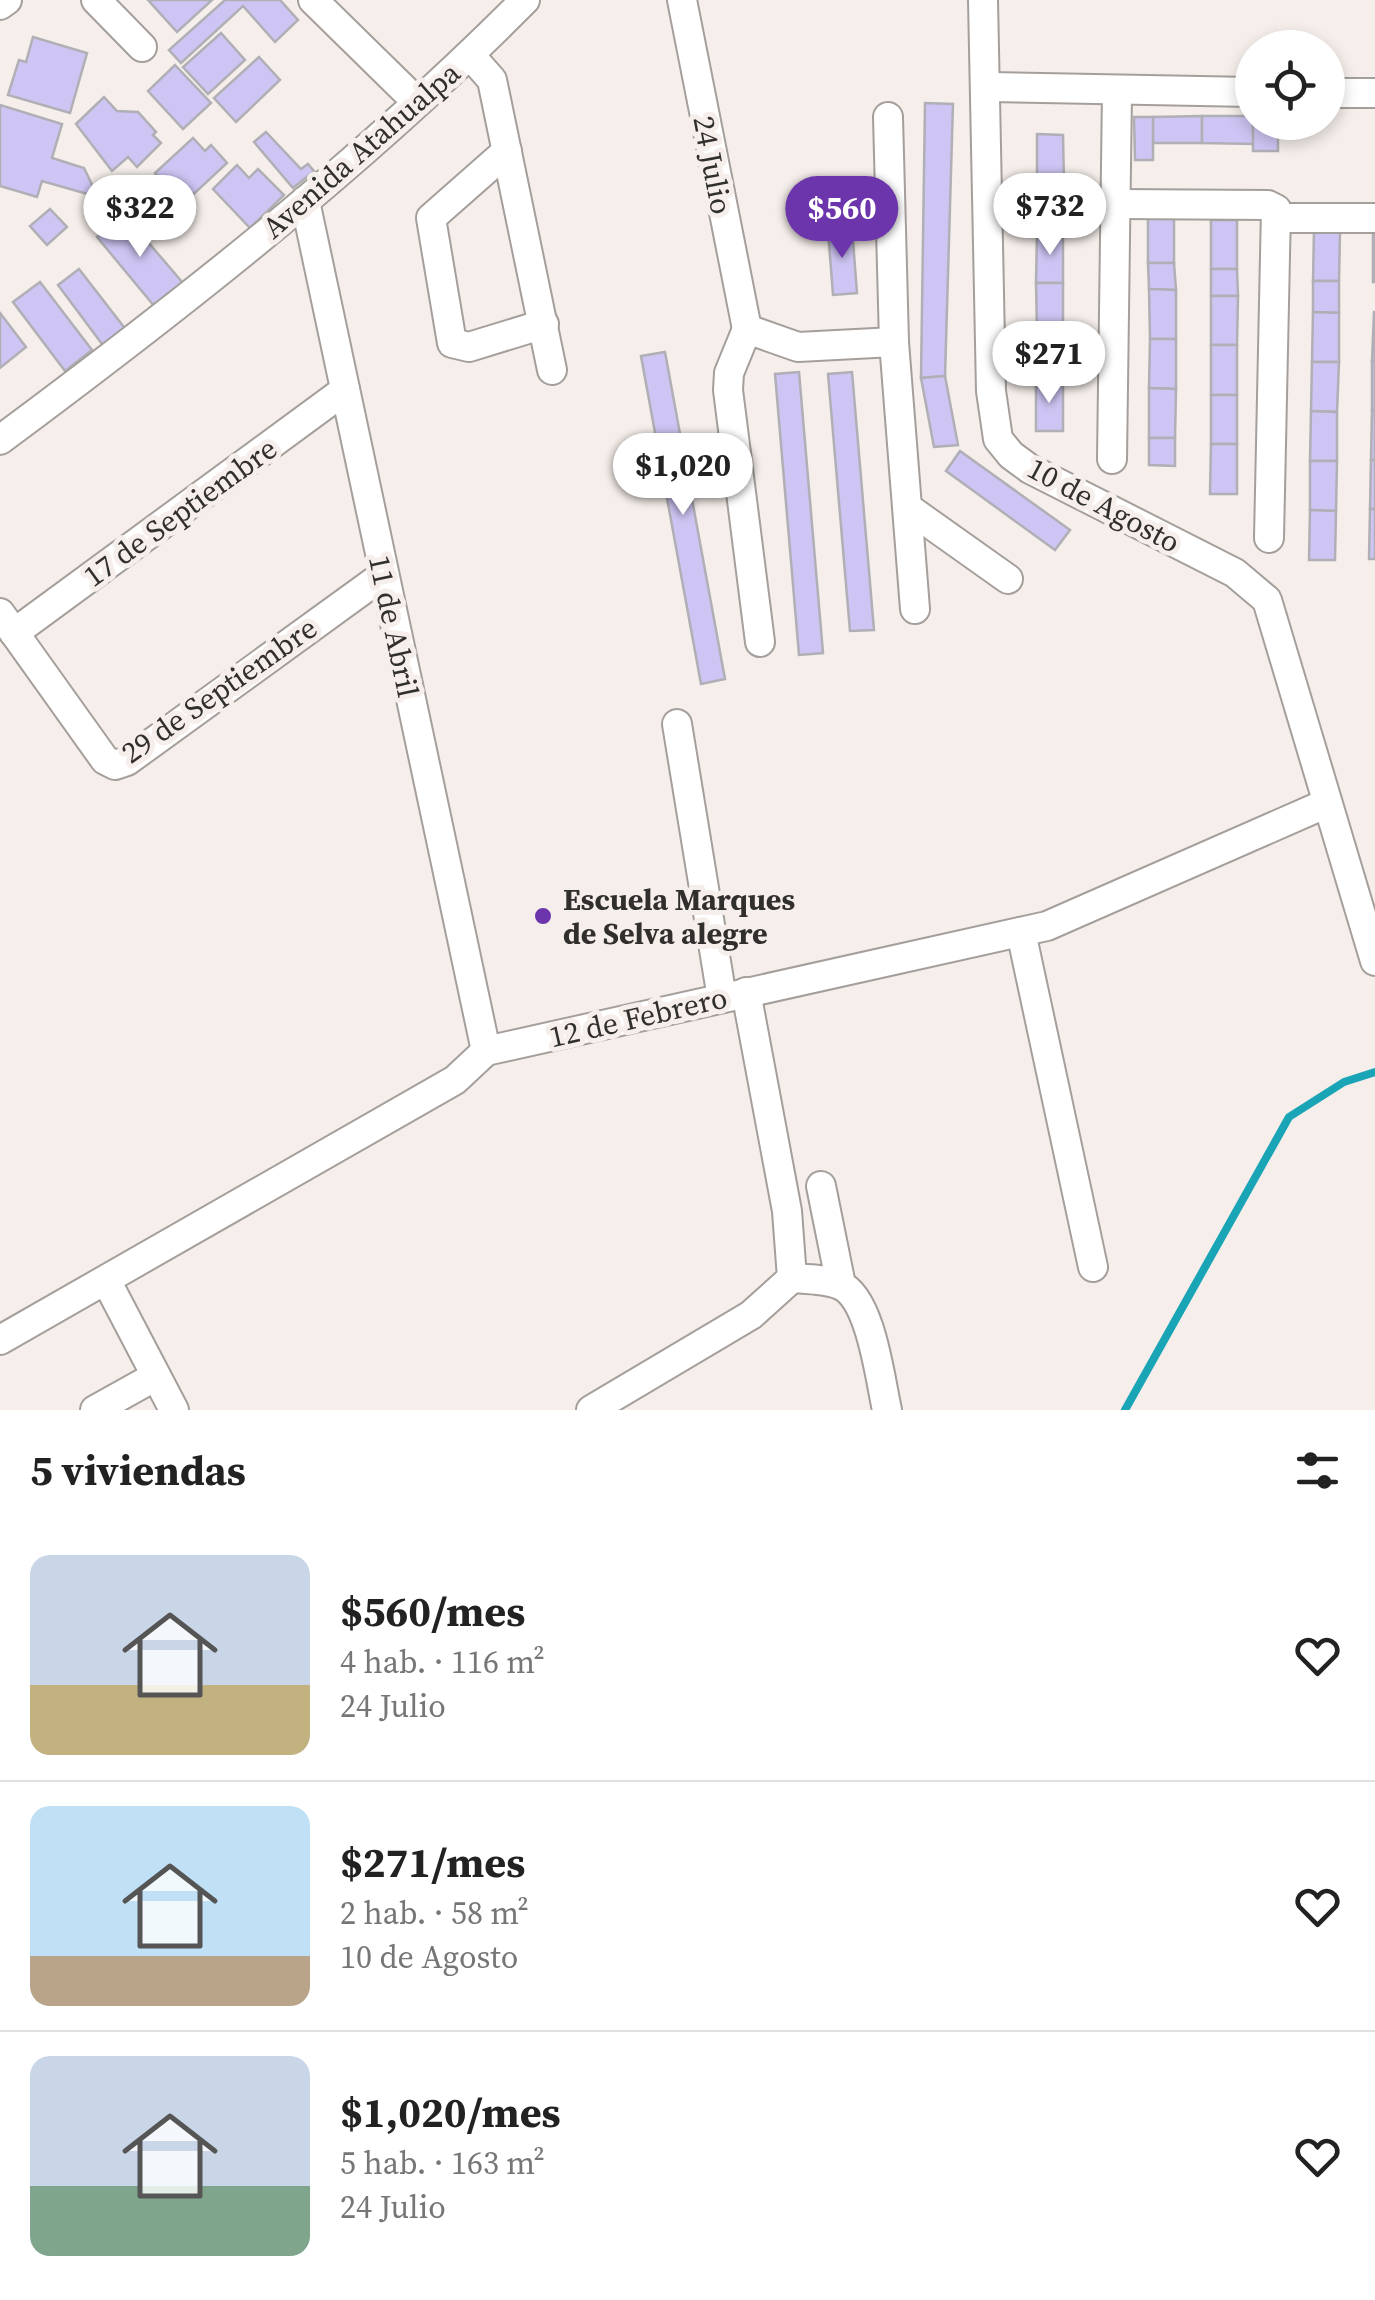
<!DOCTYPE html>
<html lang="es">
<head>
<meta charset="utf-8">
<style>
  :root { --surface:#fff; --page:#f2f2f2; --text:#222; --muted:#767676; --line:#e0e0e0; --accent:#6c35ac }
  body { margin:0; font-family:"Source Serif 4",serif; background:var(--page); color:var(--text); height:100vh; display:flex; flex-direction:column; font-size:38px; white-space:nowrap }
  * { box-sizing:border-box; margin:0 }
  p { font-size:32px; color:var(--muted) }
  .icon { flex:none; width:55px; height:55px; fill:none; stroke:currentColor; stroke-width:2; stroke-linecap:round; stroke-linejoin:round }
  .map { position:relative; height:1410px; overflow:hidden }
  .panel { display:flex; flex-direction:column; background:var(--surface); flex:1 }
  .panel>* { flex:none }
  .tools { position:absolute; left:1235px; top:30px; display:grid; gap:20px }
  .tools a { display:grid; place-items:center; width:110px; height:110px; border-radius:50%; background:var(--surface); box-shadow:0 5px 15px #0003; font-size:50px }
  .price { position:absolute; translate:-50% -85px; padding:0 22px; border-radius:35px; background:#fff; color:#222; font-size:32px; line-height:65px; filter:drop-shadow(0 2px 5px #0008) }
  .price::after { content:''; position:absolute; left:50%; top:60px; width:30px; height:22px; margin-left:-15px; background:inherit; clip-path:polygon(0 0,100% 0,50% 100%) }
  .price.current { background:var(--accent); color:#fff }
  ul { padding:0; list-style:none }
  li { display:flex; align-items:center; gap:30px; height:250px; padding:0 30px }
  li+li { border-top:2px solid var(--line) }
  li span { display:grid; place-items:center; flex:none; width:280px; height:200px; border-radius:20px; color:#555 }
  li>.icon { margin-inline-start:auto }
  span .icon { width:120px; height:120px; fill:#fffc; stroke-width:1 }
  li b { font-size:42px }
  h2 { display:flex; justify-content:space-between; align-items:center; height:120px; padding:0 30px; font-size:42px }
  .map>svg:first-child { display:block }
</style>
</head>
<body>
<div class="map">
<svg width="1375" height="1410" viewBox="0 0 1375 1410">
  <rect width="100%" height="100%" fill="#f5eeea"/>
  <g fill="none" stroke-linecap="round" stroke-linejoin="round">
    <polyline stroke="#19a5b6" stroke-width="8" points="1125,1410 1289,1117 1344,1082 1375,1072"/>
  </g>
  <g fill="#cfc5f4" stroke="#b0afb5" stroke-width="2.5">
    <polygon points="148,0 212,0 177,32"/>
    <polygon points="225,0 280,0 298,20 275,42 243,6 181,63 169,50"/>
    <polygon points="221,33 245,60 208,94 183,67"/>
    <polygon points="33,37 87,53 70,113 8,95 19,60 26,62"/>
    <polygon points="259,57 280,80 236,122 214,98"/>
    <polygon points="175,65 211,103 183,129 148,91"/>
    <polygon points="104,97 117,111 138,112 156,132 153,135 161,143 137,167 128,157 112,171 76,124"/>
    <polygon points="925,103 953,104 945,376 921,378"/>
    <polygon points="0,105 62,124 52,158 84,168 98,197 42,181 37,197 0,186"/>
    <polygon points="1202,116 1202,143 1153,143 1153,117"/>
    <polygon points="1202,116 1252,116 1254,144 1202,143"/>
    <polygon points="1134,117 1153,117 1153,160 1135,160"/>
    <rect x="1253" y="122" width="25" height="29"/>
    <polygon points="266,132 301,169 308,164 314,171 293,188 254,142"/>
    <polygon points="1037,134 1063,135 1064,184 1037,184"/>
    <polygon points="193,138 205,151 211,145 227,163 183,204 155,173"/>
    <polygon points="237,165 249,178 258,169 284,195 250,228 213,189"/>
    <polygon points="1037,184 1064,184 1063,233 1037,233"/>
    <polygon points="50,209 67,227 47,245 30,226"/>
    <polygon points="124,214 183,283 155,307 97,237"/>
    <rect x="1148" y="214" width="26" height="49"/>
    <rect x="1211" y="220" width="26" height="49"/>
    <polygon points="852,228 857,293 833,295 828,230"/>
    <polygon points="1314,231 1340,232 1339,281 1313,281"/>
    <rect x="1373" y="232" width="2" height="50"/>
    <polygon points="1037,233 1063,233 1063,283 1036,283"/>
    <polygon points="1148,263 1174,263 1176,290 1149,289"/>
    <polygon points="79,269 127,331 105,348 58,285"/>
    <polygon points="1211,269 1237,269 1238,296 1211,296"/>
    <polygon points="1313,281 1339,281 1339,313 1313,312"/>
    <polygon points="40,282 92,350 65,371 13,302"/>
    <polygon points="1036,283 1063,283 1063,332 1037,332"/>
    <polygon points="1149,289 1176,290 1176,339 1150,339"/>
    <polygon points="1211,296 1238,296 1237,345 1211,345"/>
    <polygon points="1313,312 1339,313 1339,362 1312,362"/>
    <polygon points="1374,312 1375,312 1375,361 1372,361"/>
    <polygon points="0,313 26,347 0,368"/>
    <polygon points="1037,332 1063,332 1063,382 1036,381"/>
    <polygon points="1150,339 1176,339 1176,389 1149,388"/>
    <rect x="1211" y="345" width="26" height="50"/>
    <polygon points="665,352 725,679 701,684 641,356"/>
    <polygon points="1372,361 1375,361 1375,411 1372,410"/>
    <polygon points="1312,362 1339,362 1337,412 1311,411"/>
    <polygon points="799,372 823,653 799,655 775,374"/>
    <polygon points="852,372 874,630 850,631 828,374"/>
    <polygon points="945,376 958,445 934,447 921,378"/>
    <polygon points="1036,381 1063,382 1063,431 1036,431"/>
    <polygon points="1149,388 1176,389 1175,438 1149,438"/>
    <rect x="1211" y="395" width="26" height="49"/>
    <polygon points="1372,410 1375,411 1375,460 1371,460"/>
    <polygon points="1311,411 1337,412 1337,461 1310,461"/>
    <polygon points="1149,438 1175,438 1175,466 1149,465"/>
    <polygon points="1211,444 1237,444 1237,494 1210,494"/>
    <polygon points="960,451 1070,530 1055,550 946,471"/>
    <polygon points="1371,460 1375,460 1375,509 1370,509"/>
    <polygon points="1310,461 1337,461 1336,511 1310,510"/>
    <polygon points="1370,509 1375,509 1375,559 1369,559"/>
    <polygon points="1310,510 1336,511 1335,560 1309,560"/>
  </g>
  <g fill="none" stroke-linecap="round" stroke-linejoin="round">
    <defs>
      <g id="minor">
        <polyline points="96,0 142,47"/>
        <polyline points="313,0 416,101"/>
        <polyline points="682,0 747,329"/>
        <polyline points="983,0 991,391 998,439 1011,455 1030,469 1235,573 1267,600 1375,961"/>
        <polyline points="0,5 7,0"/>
        <polyline points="470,55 492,80 552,370"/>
        <polyline points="988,87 1252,92"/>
        <polyline points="1328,93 1375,93"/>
        <polyline points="888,117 894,342 915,609"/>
        <polyline points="507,151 431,218 452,343 469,347 544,324"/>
        <polyline points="305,201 486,1051"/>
        <polyline points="1117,204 1268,205 1276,209 1269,538"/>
        <polyline points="1279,218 1375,218"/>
        <polyline points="747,329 729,373 728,390 760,642"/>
        <polyline points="747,329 798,347 894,342"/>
        <path d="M0,440c183,-136 364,-278 525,-440"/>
        <polyline points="1112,459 1117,92"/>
        <polyline points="908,508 1008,579"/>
        <polyline points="0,613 105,760 115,765 127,761 382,576"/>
        <polyline points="14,633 345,390"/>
        <polyline points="677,724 722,998"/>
        <polyline points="1021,932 1093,1267"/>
        <polyline points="821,1186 841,1285"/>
        <path d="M792,1278c14,1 34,1 48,7 31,13 40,94 47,125"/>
        <polyline points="107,1282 174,1410"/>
        <polyline points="0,1340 455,1080 486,1051 1047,926 1325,804"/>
        <polyline points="95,1410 156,1376"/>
        <polyline points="591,1410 751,1315 792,1278 787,1211 746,992"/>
      </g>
    </defs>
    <use href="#minor" stroke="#a59f9b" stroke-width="32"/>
    <use href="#minor" stroke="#fff" stroke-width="28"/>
  </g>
  <circle fill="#6c35ac" stroke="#f5eeea" stroke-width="4" cx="543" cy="916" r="10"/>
  <g text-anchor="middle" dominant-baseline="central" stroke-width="10" stroke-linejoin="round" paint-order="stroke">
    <g font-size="30" fill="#312f2d" stroke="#f5eeea">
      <text transform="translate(361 150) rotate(-41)">Avenida Atahualpa</text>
      <text transform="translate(713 165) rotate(79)">24 Julio</text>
      <text transform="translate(1104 505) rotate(28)">10 de Agosto</text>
      <text transform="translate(180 512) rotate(-36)">17 de Septiembre</text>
      <text transform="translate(394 626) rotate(78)">11 de Abril</text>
      <text transform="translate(219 690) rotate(-35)">29 de Septiembre</text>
      <text transform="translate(638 1017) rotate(-13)">12 de Febrero</text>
    </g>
    <g font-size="30" font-weight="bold" fill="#312f2d" stroke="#f5eeea" text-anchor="start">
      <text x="563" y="899">Escuela Marques<tspan x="563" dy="34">de Selva alegre</tspan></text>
    </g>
  </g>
</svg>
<div class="tools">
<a><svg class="icon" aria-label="locate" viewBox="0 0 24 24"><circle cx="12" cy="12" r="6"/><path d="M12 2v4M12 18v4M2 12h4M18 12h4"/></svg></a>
</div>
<b class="price" style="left:1050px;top:258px">$732</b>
<b class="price" style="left:140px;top:260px">$322</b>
<b class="price current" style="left:842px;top:261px">$560</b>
<b class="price" style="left:1049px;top:406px">$271</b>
<b class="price" style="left:683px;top:518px">$1,020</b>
</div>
<section class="panel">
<h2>5 viviendas<svg class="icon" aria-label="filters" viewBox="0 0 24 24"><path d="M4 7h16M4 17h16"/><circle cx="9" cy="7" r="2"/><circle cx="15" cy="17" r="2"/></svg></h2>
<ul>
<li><span style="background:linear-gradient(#c9d6e8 65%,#c2b280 0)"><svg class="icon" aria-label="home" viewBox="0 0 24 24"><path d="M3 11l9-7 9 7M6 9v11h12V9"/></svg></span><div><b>$560/mes</b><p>4 hab. · 116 m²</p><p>24 Julio</p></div><svg class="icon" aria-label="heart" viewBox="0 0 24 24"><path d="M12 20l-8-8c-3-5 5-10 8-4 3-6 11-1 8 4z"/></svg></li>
<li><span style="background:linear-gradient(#bfe0f5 75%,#b9a48a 0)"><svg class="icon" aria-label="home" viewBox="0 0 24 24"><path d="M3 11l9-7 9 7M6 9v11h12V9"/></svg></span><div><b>$271/mes</b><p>2 hab. · 58 m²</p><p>10 de Agosto</p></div><svg class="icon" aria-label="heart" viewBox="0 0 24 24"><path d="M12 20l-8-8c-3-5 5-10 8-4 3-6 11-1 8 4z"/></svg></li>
<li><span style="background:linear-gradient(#c9d6e8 65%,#7fa58c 0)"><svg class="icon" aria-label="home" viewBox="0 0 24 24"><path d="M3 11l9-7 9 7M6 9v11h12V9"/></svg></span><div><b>$1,020/mes</b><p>5 hab. · 163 m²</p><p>24 Julio</p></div><svg class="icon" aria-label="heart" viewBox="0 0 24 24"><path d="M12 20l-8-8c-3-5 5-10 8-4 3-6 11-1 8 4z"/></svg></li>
</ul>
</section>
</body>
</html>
